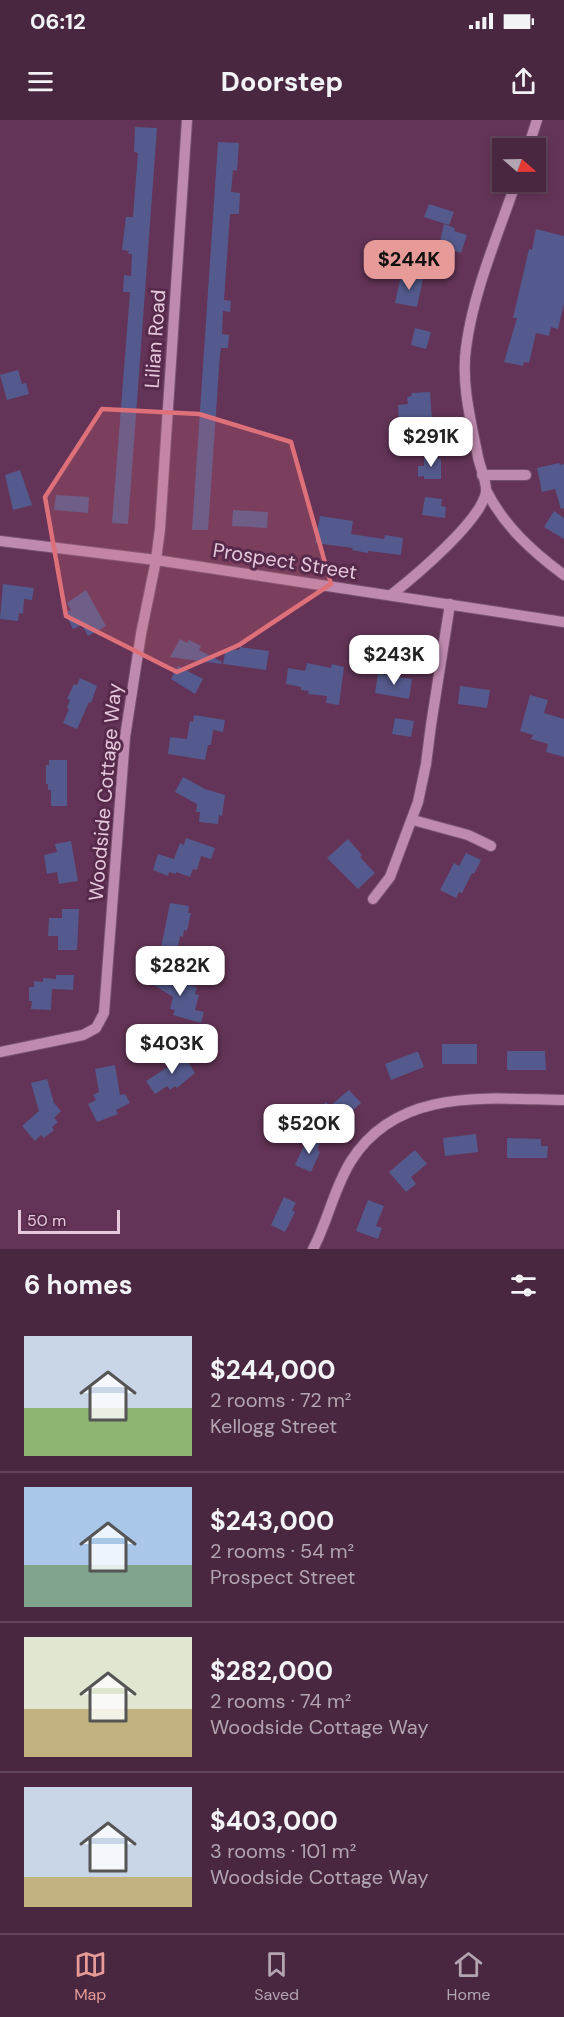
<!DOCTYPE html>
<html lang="en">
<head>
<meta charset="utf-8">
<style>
  :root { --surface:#4a2741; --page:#512f48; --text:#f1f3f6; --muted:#b2a5b1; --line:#61445a; --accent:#e69b98 }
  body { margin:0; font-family:"DM Sans",sans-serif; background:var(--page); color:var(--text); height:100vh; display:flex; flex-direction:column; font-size:22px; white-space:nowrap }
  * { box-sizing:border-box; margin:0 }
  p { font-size:20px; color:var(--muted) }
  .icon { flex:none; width:33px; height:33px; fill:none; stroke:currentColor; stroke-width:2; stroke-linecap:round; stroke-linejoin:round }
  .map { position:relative; height:1129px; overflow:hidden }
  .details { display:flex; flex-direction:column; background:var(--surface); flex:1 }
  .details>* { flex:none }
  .needle { width:39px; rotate:110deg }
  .buttons { position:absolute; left:492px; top:18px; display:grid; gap:12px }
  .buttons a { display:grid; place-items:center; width:54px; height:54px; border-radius:0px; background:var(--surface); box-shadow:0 3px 9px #0003,0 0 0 2px var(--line); font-size:30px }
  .scale { position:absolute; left:18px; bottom:15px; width:102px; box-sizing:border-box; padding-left:6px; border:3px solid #e6c9dc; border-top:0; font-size:16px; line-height:21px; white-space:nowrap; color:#e6c9dc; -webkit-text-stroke:4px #572a4c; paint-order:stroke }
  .price { position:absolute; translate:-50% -51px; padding:0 14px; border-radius:12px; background:#fff; color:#222; font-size:20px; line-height:39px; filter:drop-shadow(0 2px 3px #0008) }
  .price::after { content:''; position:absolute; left:50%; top:36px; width:18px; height:14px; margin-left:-9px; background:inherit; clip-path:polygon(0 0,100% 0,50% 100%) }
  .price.selected { background:var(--accent); color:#111 }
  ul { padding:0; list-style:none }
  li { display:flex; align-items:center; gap:18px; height:150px; padding:0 24px }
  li+li { border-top:2px solid var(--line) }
  li span { display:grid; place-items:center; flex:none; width:168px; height:120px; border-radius:0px; color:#555 }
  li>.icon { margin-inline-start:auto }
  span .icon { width:72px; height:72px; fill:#fffc; stroke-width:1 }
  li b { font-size:26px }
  h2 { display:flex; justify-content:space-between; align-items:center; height:72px; padding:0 24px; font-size:26px }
  .status { display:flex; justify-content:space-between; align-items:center; height:42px; padding:0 30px; background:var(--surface); direction:ltr }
  .status svg { height:16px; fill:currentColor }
  header { display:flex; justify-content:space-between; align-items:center; height:78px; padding:0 24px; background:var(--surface); font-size:27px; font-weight:700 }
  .menu { display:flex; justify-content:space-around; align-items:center; height:84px; border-top:2px solid var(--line); background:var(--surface); font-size:16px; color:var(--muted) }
  .menu a { display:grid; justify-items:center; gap:3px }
  .menu .selected { color:var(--accent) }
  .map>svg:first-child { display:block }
</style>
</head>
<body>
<div class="status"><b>06:12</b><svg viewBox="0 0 49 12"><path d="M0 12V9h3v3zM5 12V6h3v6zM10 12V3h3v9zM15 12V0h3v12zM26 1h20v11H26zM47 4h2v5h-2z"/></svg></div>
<header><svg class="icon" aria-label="menu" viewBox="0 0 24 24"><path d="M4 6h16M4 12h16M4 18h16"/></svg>Doorstep<svg class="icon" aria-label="share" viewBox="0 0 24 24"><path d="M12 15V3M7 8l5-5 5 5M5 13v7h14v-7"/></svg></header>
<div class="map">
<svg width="564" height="1129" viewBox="0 0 564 1129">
  <rect width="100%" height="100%" fill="#633457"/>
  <g fill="#545a8d">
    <polygon points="135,7 157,8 128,404 112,403 130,172 123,172 124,155 131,156 132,134 128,134 129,131 122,130 126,97 133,97 138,33 134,32"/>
    <polygon points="218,22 239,23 237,51 233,50 231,72 240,73 239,94 230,94 224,180 231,181 230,192 223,191 222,214 229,215 228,228 221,228 220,234 208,410 192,410"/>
    <polygon points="429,84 454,92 449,105 424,97"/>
    <polygon points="444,104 455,108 454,111 467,115 461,133 439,126"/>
    <polygon points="536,109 564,116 564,184 558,209 551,207 549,216 536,213 529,243 524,242 523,246 504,242 517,198 513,198 529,129 532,130"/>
    <polygon points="368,122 399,128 397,137 367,132"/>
    <polygon points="401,155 423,159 417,187 395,183"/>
    <polygon points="415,208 431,212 426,229 411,225"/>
    <polygon points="18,250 22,264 26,263 29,274 7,280 0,255"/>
    <polygon points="430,272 432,300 399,302 398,285 408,284 407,277 412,276 411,273"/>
    <polygon points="427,335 438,335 438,339 441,339 441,359 424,359 424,356 418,357 418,346 424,346 424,338 427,338"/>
    <polygon points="559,343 560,345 564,344 564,388 561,389 555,369 542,372 537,348"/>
    <polygon points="20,350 32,385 13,390 5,355"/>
    <polygon points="56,375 89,377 88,393 54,390"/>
    <polygon points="425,377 442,379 441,386 446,387 445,398 422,395"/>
    <polygon points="233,390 268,392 267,408 232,406"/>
    <polygon points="554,391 564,398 564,419 544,407"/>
    <polygon points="320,396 353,401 351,414 384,419 385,415 403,418 401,435 368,431 368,433 352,430 353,428 315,423"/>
    <polygon points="3,464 34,468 32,480 24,479 23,494 19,493 18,501 0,499"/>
    <polygon points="86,470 106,506 88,516 82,505 73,509 65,493 71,490 67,483"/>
    <polygon points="180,519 187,523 189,520 201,526 199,530 222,542 221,544 170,537"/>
    <polygon points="240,527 269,531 266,550 223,544 226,528 239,530"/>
    <polygon points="307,543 331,548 332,544 344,547 339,585 326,583 327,576 308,574 309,571 301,570 301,567 286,564 288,548 305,551"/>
    <polygon points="178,546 203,559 195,574 171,559"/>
    <polygon points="378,554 412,559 409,579 375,573"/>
    <polygon points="80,558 97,566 91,583 89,582 77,609 63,603 69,589 67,588 70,580 67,579 74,564 77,565"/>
    <polygon points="460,566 490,570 487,588 458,584"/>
    <polygon points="530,575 548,580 544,593 564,599 564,637 546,632 548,624 531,619 533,615 520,611"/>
    <polygon points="194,595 225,600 223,612 213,610 211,625 208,625 205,640 168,634 170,617 187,619 190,601 193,602"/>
    <polygon points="395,598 414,601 411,617 392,614"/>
    <polygon points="49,640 67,640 67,686 51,686 51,670 48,670 48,664 46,664 46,645 49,645"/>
    <polygon points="183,657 205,669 225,675 222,696 219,695 218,704 199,702 200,692 196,692 197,684 175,672"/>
    <polygon points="186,718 215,728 211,739 201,736 197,750 193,749 190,757 176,752 176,754 169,752 168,756 153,750 158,734 174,739 180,723 184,725"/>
    <polygon points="348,719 362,735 360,737 375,753 358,769 327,738"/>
    <polygon points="71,721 78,761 59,764 57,752 47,754 44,735 57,732 55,724"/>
    <polygon points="466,733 481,740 474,754 472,753 462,773 459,772 456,778 440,770 454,743 459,746"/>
    <polygon points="170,783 189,786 188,793 191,793 187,811 184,810 183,817 180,816 177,831 161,828"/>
    <polygon points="62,789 79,789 77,830 58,830 58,816 48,816 49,798 62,798"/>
    <polygon points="162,849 182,863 197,867 195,874 199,875 195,890 204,892 201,903 173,895 175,890 170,889 173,877 152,864"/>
    <polygon points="56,855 74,855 73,870 52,869 51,890 31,889 32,881 29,881 29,867 34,867 34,861 43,862 43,858 56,859"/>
    <rect x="442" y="924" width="35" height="20"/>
    <polygon points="507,931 545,931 546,950 507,950"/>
    <polygon points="416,932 418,932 424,947 391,960 385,944"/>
    <polygon points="177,936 180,940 185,937 195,953 177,968 175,966 170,970 167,966 155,974 146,961 171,945 168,942"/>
    <polygon points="115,945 120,975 125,974 130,983 116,990 118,994 97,1002 88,984 96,980 93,975 99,972 95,949"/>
    <polygon points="47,959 54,983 61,991 54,998 58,1002 52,1007 54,1010 44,1018 41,1015 35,1021 22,1006 39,991 31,963"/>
    <polygon points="349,970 361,983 335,1007 319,989 326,982 330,986"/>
    <polygon points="476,1014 478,1032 445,1036 443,1018"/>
    <polygon points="308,1017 320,1023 317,1030 320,1032 311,1052 295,1045"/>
    <polygon points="507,1018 541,1019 541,1026 548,1026 547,1038 507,1038"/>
    <polygon points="415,1030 427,1044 411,1057 416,1064 406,1072 389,1052"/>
    <polygon points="284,1077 296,1083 292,1090 295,1092 285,1112 271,1105"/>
    <polygon points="368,1080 384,1086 376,1106 382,1108 378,1119 356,1111"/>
  </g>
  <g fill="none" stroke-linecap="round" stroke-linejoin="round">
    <defs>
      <g id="minor">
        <polyline points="528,28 537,0"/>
        <polyline points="482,355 526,355"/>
        <path d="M486,370c18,36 47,62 78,85"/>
        <polyline points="0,421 156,440 564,502"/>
        <path d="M391,475c23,-18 90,-74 95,-103 1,-10 -6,-25 -8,-35 -7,-35 -17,-74 -12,-109 7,-56 32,-113 50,-166"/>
        <polyline points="413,700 468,715 491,726"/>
        <polyline points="373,779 390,757 418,682 426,644 431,605 450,484"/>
        <polyline points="0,932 83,915 96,908 104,893 125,617 141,514 156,440 160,409 187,0"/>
        <path d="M313,1129c15,-28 21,-61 38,-88 47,-75 138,-62 213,-61"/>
      </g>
    </defs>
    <use href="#minor" stroke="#79526f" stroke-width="12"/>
    <use href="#minor" stroke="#bf8aaf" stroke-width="10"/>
  </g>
  <path fill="#dd7079" fill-opacity="0.2" stroke="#dd7079" stroke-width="4.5" stroke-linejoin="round" d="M102,289l97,5 92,28 40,142 -92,61 -62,27 -111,-56 -21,-119z"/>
  <g text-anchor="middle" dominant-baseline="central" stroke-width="6" stroke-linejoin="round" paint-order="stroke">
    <g font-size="20" fill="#e6c9dc" stroke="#572a4c">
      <text transform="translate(155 219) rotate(-86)">Lilian Road</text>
      <text transform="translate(285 441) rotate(9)">Prospect Street</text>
      <text transform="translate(105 672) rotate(-85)">Woodside Cottage Way</text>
    </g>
  </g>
</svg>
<div class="buttons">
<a><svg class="needle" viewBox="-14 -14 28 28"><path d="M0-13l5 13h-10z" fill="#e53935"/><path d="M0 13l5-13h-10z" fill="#b2a5b1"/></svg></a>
</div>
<div class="scale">50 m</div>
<b class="price selected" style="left:409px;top:171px">$244K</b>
<b class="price" style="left:431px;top:348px">$291K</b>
<b class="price" style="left:394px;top:566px">$243K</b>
<b class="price" style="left:180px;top:877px">$282K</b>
<b class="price" style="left:172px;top:955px">$403K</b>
<b class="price" style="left:309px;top:1035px">$520K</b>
</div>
<section class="details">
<h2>6 homes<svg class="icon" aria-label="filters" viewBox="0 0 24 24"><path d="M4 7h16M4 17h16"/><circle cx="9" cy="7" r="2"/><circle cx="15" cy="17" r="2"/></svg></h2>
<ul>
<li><span style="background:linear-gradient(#c9d6e8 60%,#8fb573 0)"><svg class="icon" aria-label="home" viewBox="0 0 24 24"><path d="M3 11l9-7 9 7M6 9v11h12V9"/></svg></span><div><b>$244,000</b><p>2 rooms · 72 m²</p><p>Kellogg Street</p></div></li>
<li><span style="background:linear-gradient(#a9c7e8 65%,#7fa58c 0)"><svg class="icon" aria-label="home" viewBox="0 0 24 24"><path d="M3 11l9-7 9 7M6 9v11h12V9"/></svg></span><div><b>$243,000</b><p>2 rooms · 54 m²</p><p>Prospect Street</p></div></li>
<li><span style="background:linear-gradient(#dfe7d0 60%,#c2b280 0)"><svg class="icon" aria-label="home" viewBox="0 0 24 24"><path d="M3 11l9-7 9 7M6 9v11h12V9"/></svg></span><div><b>$282,000</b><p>2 rooms · 74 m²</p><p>Woodside Cottage Way</p></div></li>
<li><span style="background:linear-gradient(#c9d6e8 75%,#c2b280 0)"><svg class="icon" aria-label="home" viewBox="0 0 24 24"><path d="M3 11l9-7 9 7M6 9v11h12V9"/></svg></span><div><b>$403,000</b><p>3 rooms · 101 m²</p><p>Woodside Cottage Way</p></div></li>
</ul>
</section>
<nav class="menu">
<a class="selected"><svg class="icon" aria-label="map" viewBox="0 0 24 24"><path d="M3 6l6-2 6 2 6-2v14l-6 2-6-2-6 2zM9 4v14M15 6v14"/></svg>Map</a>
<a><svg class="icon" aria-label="saved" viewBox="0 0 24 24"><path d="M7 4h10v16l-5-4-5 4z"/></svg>Saved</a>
<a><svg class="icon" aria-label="home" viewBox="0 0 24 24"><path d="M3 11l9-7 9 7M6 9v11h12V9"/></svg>Home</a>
</nav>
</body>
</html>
